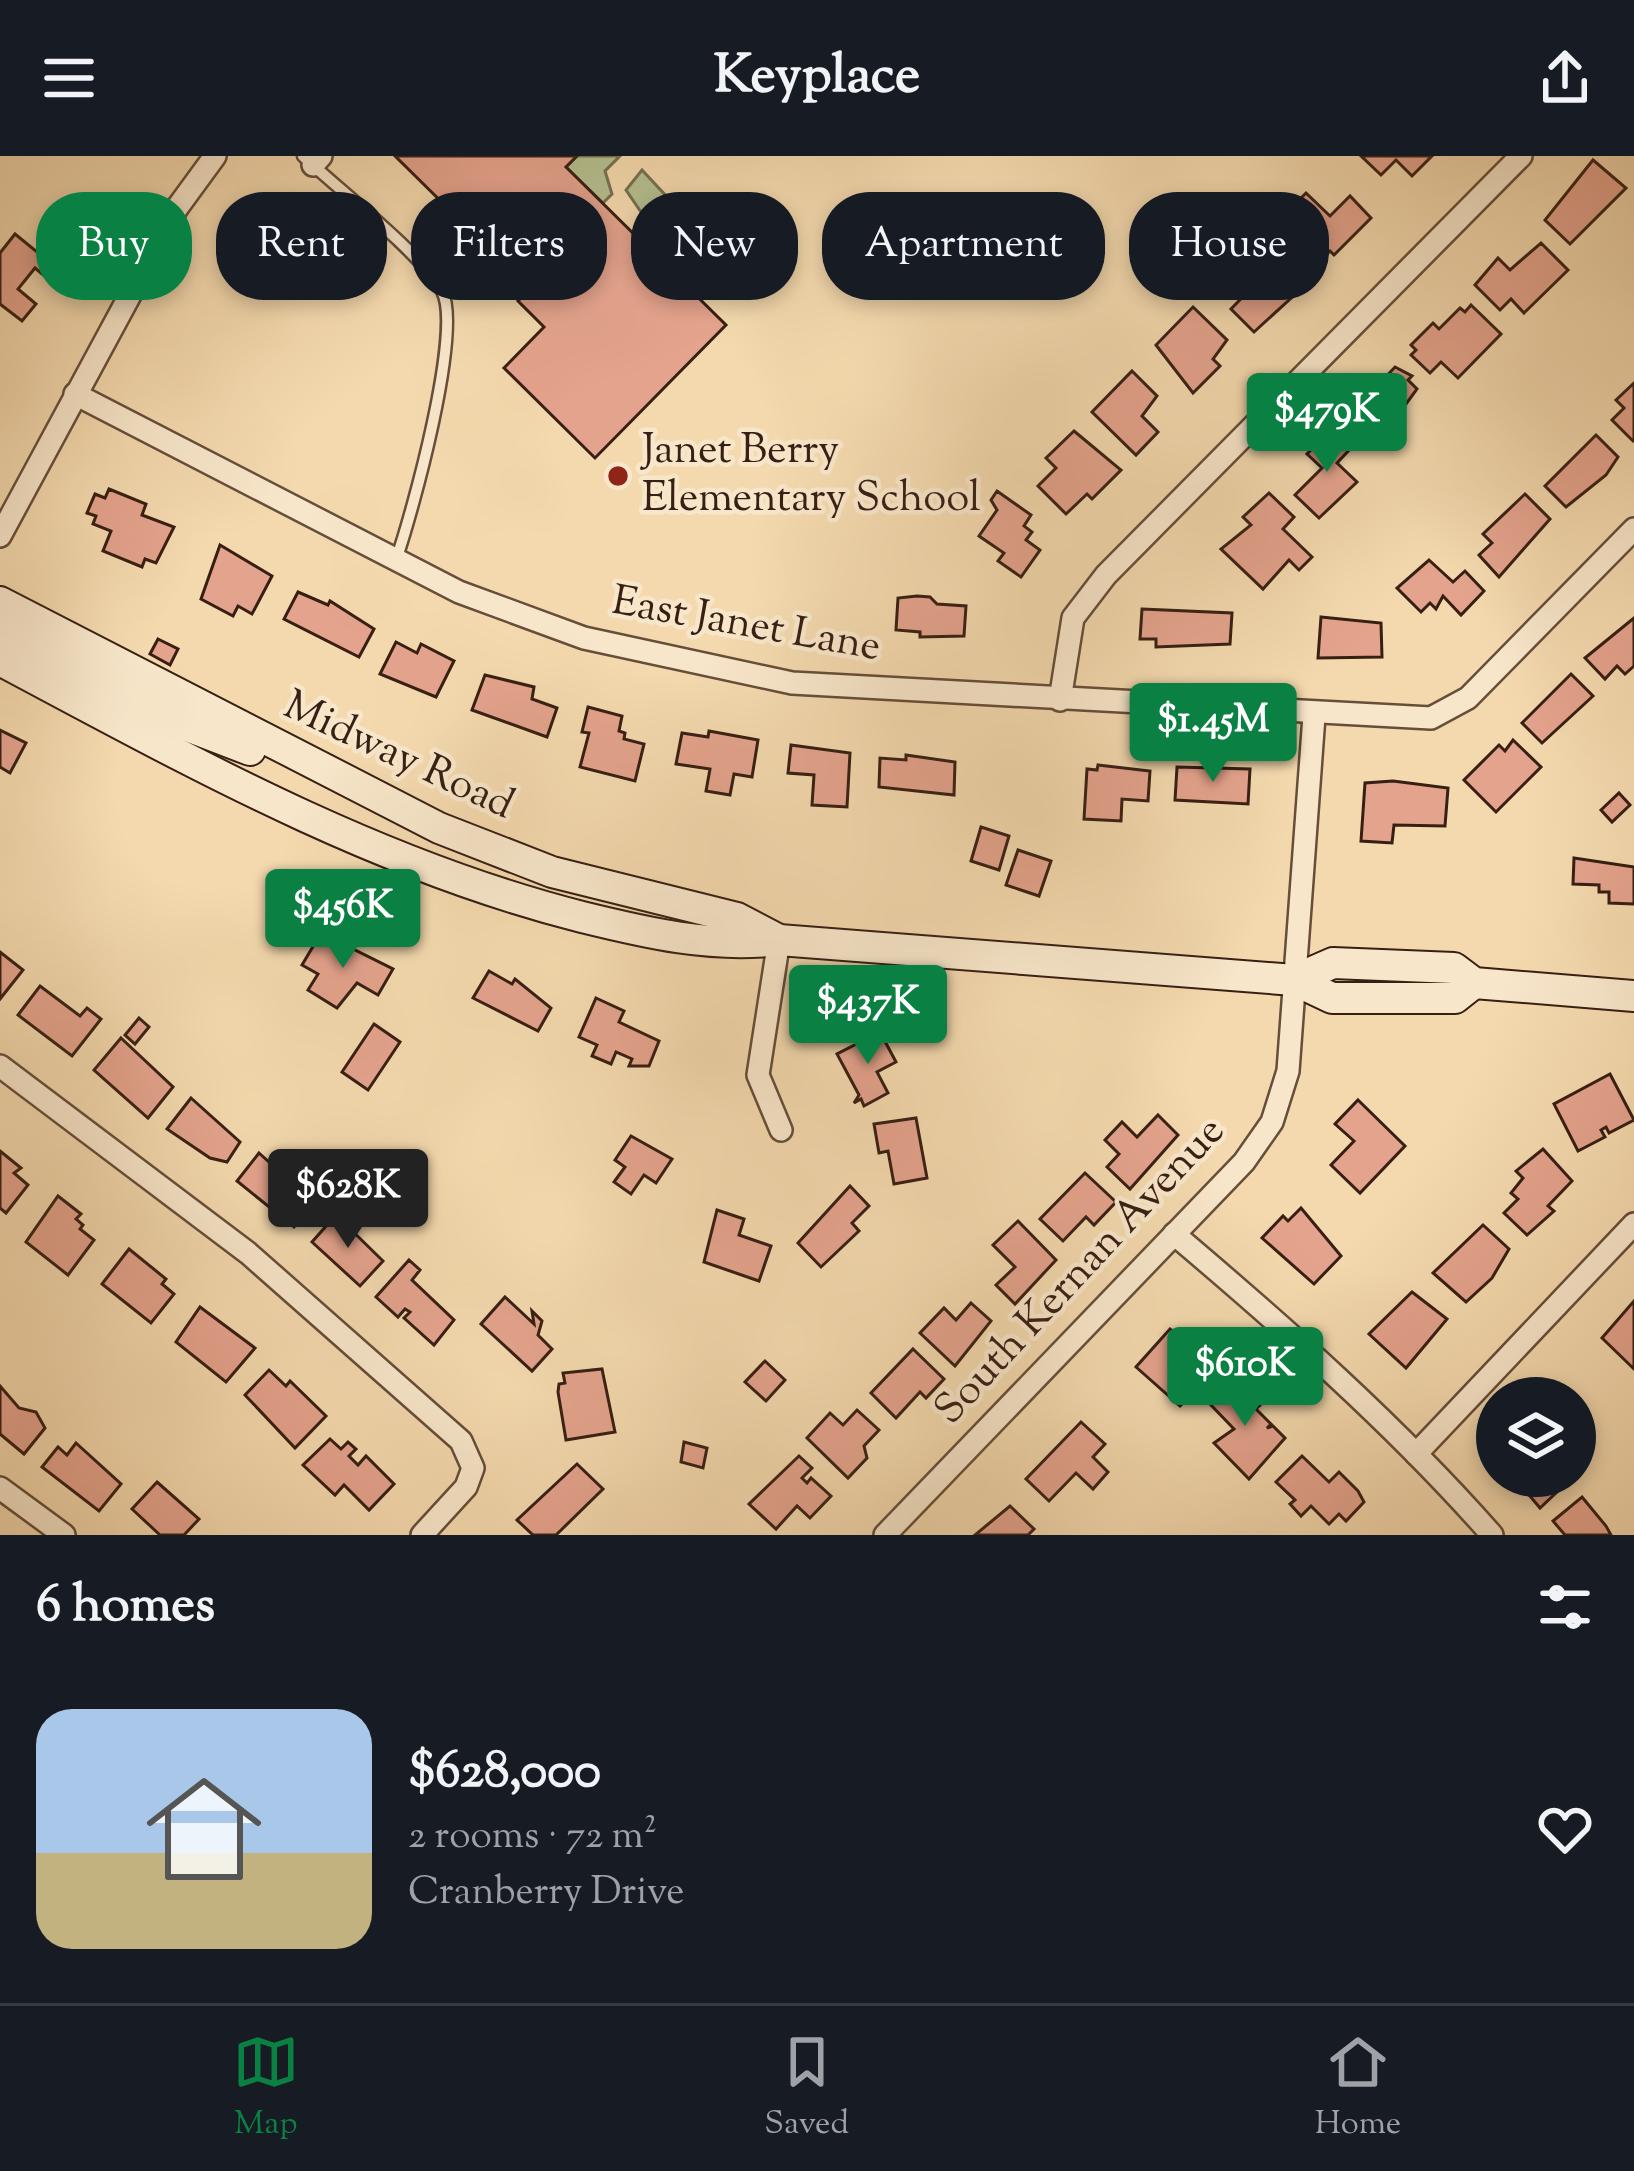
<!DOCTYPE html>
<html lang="en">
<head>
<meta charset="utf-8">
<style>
  :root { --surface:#171b24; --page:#20242c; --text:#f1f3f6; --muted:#9ea1a6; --line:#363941; --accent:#0b8043 }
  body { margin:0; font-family:"Sorts Mill Goudy",serif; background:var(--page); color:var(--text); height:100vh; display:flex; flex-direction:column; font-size:45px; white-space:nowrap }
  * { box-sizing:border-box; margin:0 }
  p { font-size:39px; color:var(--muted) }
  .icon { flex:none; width:66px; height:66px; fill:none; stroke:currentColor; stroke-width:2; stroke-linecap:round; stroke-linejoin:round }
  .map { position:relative; height:1379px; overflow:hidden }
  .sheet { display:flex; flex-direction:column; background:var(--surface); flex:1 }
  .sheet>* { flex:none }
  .banner { position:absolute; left:36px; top:36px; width:1563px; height:108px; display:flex; gap:24px }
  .controls { position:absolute; left:1476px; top:1221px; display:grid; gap:24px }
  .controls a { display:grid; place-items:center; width:120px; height:120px; border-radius:50%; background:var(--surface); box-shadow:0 6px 18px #0003; font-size:60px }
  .price { position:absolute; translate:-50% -102px; padding:0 27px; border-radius:12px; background:var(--accent); color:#fff; font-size:39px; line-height:78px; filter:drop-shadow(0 3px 6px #0008) }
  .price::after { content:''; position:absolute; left:50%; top:72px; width:36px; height:27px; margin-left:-18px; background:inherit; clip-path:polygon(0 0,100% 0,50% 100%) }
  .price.active { background:#222; color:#fff }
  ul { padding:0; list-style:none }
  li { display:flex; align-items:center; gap:36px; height:300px; padding:0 36px }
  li+li { border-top:3px solid var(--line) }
  li span { display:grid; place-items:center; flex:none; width:336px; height:240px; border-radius:36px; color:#555 }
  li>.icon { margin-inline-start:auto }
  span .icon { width:144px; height:144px; fill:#fffc; stroke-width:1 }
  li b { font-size:51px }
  h2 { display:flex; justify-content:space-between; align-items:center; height:144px; padding:0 36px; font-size:51px }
  .tag { padding:0 42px; border-radius:48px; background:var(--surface); box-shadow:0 6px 18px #0003; font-size:42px; line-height:108px }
  .tag.active { background:var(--accent); color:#fff }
  header { display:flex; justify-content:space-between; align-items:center; height:156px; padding:0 36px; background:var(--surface); font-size:54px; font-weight:700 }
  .tabs { display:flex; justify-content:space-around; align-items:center; height:168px; border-top:3px solid var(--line); background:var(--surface); font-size:33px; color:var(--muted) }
  .tabs a { display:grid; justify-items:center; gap:6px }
  .tabs .active { color:var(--accent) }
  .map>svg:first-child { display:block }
</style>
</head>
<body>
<header><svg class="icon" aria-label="menu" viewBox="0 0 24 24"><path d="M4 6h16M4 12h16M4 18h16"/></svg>Keyplace<svg class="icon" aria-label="share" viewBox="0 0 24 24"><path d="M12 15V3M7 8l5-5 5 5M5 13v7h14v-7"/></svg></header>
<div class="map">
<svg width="1634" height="1379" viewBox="0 0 1634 1379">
  <rect width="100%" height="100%" fill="#f4d9ae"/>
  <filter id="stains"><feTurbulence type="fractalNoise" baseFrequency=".00167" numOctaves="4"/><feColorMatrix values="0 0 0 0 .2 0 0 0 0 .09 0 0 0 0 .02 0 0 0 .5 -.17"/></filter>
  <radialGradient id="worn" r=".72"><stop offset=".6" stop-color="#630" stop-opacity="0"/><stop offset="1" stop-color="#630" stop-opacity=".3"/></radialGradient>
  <g fill="#b5c090" stroke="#767052" stroke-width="3">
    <polygon points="577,0 620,0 605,15 612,38 603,47 566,11"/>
    <polygon points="642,14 669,43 670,55 658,67 641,56 626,34"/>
  </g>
  <g fill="#e4a38d" stroke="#371f13" stroke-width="3">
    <polygon points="395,0 577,0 566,11 726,169 595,302 504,212 544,171 518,145 526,137 487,97 462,121 442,102 470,74"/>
    <polygon points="1361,0 1432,0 1412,20 1396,4 1381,19"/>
    <polygon points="1593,4 1626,32 1570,88 1545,64"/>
    <polygon points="1306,37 1330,60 1350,40 1371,62 1334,99 1330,95 1321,104 1280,63"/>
    <polygon points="15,78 37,96 43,89 67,108 53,127 35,112 18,133 36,148 22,165 0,148 0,97"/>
    <polygon points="1541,87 1568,114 1524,157 1511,143 1500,154 1475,129 1498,102 1510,114"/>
    <polygon points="1284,99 1302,109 1299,113 1307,121 1297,131 1300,134 1254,176 1231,153"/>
    <polygon points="1471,149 1501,178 1458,222 1441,206 1430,217 1411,199 1416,194 1411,189 1433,167 1439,173 1460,152 1465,156"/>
    <polygon points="1193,151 1227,184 1213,203 1220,210 1193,237 1156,189"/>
    <polygon points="1395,211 1412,220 1408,224 1417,233 1401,255 1387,264 1395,271 1375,292 1345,264"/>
    <polygon points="1132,215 1157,240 1142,260 1158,276 1136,299 1092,256"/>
    <polygon points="1634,227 1634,284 1633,285 1612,264 1624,252 1616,244"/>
    <polygon points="1331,273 1351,292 1337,307 1357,326 1319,362 1295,339 1322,312 1307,298"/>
    <polygon points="1074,275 1121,314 1092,343 1087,338 1066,358 1038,330 1056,312 1046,302"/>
    <polygon points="1596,279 1618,301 1606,319 1566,351 1545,330"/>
    <polygon points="109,333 146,348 142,359 174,371 156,407 145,403 142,411 103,395 111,375 93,368 96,360 87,357 95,338 105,342"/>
    <polygon points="997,335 1031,359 1024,370 1032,376 1026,384 1040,394 1021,421 998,405 1004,397 979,380 997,354 991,344"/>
    <polygon points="1269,337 1294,361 1283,373 1312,401 1299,414 1289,404 1263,433 1221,393 1251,369 1243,361"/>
    <polygon points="1525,338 1550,363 1499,421 1479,399 1492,387 1483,378"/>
    <polygon points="220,389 272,420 252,458 238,450 233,460 201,443"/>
    <polygon points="1429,404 1453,426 1465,415 1484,435 1461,459 1443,440 1436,453 1430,447 1421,456 1397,432"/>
    <polygon points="298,436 328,449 330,445 374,473 359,501 284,463"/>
    <polygon points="917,440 930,441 937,448 966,450 964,480 920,481 920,476 896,474 898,442"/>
    <polygon points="1142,453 1232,457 1230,488 1156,491 1156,483 1140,483"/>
    <polygon points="1321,461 1381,467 1382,501 1318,502"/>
    <polygon points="1634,462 1634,510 1625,518 1617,510 1605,523 1585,502"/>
    <polygon points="158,483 178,493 170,509 150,498"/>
    <polygon points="396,486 417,497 421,488 454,505 436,541 380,518"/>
    <polygon points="1571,518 1593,540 1542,587 1522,567"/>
    <polygon points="485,519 534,531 532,543 557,552 547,581 472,554"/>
    <polygon points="588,551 622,560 619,575 625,577 624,583 644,588 635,625 580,611 589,577 582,576"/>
    <polygon points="0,574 26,587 10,617 0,611"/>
    <polygon points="709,575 758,584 752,621 734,618 730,639 706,635 710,613 676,608 682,577 708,581"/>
    <polygon points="1513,584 1541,611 1496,656 1464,624 1499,589 1505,595"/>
    <polygon points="791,589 850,597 847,651 812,649 814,619 788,617"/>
    <polygon points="906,599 955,606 954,639 879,631 880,602 906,604"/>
    <polygon points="1098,609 1150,615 1148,645 1122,643 1121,665 1084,663 1087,613 1097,614"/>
    <polygon points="1177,611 1250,613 1248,648 1175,644"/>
    <polygon points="1393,625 1448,632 1445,670 1394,669 1392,687 1361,685 1365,627"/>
    <polygon points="1619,637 1630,649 1612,666 1601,654"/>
    <polygon points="981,671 1009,680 999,714 971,705"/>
    <polygon points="1018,694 1051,705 1039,740 1006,729"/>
    <polygon points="1574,702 1634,711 1634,748 1609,747 1609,736 1599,736 1599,729 1573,728"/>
    <polygon points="321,777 393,813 378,839 357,827 337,852 308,834 318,818 302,809"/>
    <polygon points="0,796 23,814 0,843"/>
    <polygon points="489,815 512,828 515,823 551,852 538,875 473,842"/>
    <polygon points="40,830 80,860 87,852 101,863 72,900 18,859"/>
    <polygon points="596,842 624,855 619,866 659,885 649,910 629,910 632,903 616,896 611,908 592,900 597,889 579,881"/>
    <polygon points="139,862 149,871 135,888 125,879"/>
    <polygon points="374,868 400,886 368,934 342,916"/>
    <polygon points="880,876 896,906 877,916 888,937 864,950 861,943 854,947 859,939 837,898"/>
    <polygon points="121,882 173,931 148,962 94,914"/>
    <polygon points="1610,918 1634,964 1609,977 1606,971 1601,974 1605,981 1578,995 1554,948"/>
    <polygon points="191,942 240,986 227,1006 210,1002 167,973"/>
    <polygon points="1358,944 1405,990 1360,1037 1331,1009 1354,985 1335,968"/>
    <polygon points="1158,959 1178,979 1130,1033 1107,1011 1119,998 1105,984 1122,966 1137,981"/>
    <polygon points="916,962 927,1022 894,1028 888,995 879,997 874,968"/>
    <polygon points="631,980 672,1003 656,1027 644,1019 631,1038 614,1026 625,1011 615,1004"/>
    <polygon points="1543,993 1572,1025 1548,1050 1554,1055 1527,1079 1504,1057 1518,1043 1511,1037 1523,1022 1516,1015"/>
    <polygon points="0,995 21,1012 14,1017 28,1029 6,1057 0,1052"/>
    <polygon points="259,997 299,1033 304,1026 320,1038 294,1071 237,1025"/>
    <polygon points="1085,1017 1116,1046 1094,1069 1086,1061 1063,1085 1040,1063"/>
    <polygon points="850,1030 869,1050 852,1067 859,1075 821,1111 798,1087"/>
    <polygon points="58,1040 81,1058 76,1063 83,1069 80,1073 94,1084 68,1119 26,1086"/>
    <polygon points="1301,1052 1341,1100 1314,1128 1262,1082 1283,1060 1288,1065"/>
    <polygon points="717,1054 744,1063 739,1079 771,1090 759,1125 704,1106"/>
    <polygon points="336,1059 383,1105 360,1130 312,1086"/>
    <polygon points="1018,1065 1056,1104 1015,1148 996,1129 1015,1111 993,1089"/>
    <polygon points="1483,1069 1509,1093 1492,1122 1466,1146 1433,1117"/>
    <polygon points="129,1093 166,1123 162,1128 174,1138 151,1167 102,1128"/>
    <polygon points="409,1104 420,1114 412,1124 454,1164 434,1189 404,1162 410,1156 405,1153 398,1161 376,1141"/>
    <polygon points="1412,1136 1447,1163 1406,1212 1369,1178"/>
    <polygon points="505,1141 534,1168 532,1155 542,1165 538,1179 552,1193 532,1215 481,1168"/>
    <polygon points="1634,1145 1634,1213 1602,1182"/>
    <polygon points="971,1147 991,1165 955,1210 920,1177 944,1152 956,1164"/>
    <polygon points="200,1151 255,1192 226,1226 176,1186"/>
    <polygon points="1170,1173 1196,1194 1201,1204 1194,1212 1207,1224 1180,1250 1136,1211"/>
    <polygon points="913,1193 944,1223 926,1242 920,1236 896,1262 871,1237"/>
    <polygon points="765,1205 785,1224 766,1245 745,1226"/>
    <polygon points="602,1213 615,1276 566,1284 558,1236 559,1228 565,1227 563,1217"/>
    <polygon points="269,1214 286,1230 290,1225 326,1260 295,1292 245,1239"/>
    <polygon points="1235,1223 1262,1247 1256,1253 1271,1268 1267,1272 1273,1270 1285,1282 1249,1323 1214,1287 1234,1273 1210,1248"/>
    <polygon points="0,1230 19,1252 36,1256 45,1272 24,1298 0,1278"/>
    <polygon points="857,1254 879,1274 864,1290 867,1302 848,1322 807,1282 830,1257 843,1269"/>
    <polygon points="1081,1266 1105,1288 1093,1301 1108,1316 1093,1333 1076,1317 1049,1345 1026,1323"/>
    <polygon points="330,1283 341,1293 348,1286 356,1293 349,1300 358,1309 366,1300 394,1328 369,1354 344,1329 335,1339 303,1309"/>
    <polygon points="684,1286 707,1292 703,1312 681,1306"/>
    <polygon points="76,1287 121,1328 99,1355 42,1311 58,1291 67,1299"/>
    <polygon points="799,1300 812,1312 802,1322 807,1327 811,1322 831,1340 810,1362 797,1350 776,1373 749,1348"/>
    <polygon points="1302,1300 1329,1326 1339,1316 1358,1335 1364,1346 1346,1365 1339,1358 1329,1368 1311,1350 1301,1360 1290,1348 1295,1344 1276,1326"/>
    <polygon points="577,1308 603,1333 556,1379 533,1379 517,1364"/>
    <polygon points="1513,1320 1555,1320 1552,1323 1560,1333 1540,1352"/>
    <polygon points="157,1326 199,1363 184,1379 160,1379 132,1353"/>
    <polygon points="1582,1341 1606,1370 1611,1379 1565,1379 1553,1365"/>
    <polygon points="1010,1350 1034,1373 1028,1379 975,1379"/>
  </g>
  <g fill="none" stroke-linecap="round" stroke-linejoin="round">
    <defs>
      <path id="lane" d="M303,0c36,34 117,96 139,135 21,39 -30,223 -46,269"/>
      <g id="street">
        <polyline points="313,9 321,0"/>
        <polyline points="75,238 459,436 584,482 792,527 1431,562 1468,542 1634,373"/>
        <polyline points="0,380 177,52 215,0"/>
        <polyline points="1060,544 1073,462 1106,419 1521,0"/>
        <polyline points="779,784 758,919 781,974"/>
        <polyline points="0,910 248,1097 461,1285 473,1312 466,1331 422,1379"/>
        <path d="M1174,1078c111,94 222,192 318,301"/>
        <polyline points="1416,1298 1634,1068"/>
        <polyline points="0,1332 64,1379"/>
        <polyline points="885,1379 1244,1006 1272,966 1288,915 1314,560"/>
      </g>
      <g id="secondary">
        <polyline points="0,446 439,672 552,716 737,762 779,784"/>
        <polyline points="0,477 151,556 250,594"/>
        <path d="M0,504c188,100 373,204 582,257 65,16 129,31 197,23l515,40 38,18h123l19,-15"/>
        <polyline points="1294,824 1333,807 1454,812 1474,827 1634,840"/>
      </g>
    </defs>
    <use href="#lane" stroke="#664e3a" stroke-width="15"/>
    <use href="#street" stroke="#664e3a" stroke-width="26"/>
    <use href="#secondary" stroke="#371f13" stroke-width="34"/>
    <use href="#lane" stroke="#f8e6ca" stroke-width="10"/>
    <use href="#street" stroke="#f8e6ca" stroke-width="21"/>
    <use href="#secondary" stroke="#f8e6ca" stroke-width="30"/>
  </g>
  <circle fill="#8f2418" stroke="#f8e6ca" stroke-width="4.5" cx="618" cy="320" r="12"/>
  <g text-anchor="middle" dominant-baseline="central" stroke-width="9" stroke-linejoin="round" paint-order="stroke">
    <g font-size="42" fill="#371f13" stroke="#f8e6ca" text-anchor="start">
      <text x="642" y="296">Janet Berry<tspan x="642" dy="48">Elementary School</tspan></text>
    </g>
    <g font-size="42" fill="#371f13" stroke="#f8e6ca">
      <text transform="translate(746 470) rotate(10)">East Janet Lane</text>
      <text transform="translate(398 601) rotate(25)">Midway Road</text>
      <text transform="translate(1081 1116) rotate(-47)">South Kernan Avenue</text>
    </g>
  </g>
  <rect width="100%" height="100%" filter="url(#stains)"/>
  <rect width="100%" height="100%" fill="url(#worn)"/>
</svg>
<div class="controls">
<a><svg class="icon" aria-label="layers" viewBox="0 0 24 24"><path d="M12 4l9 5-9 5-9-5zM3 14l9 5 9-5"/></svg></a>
</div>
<b class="price" style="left:1327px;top:319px">$479K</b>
<b class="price" style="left:1213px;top:629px">$1.45M</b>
<b class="price" style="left:343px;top:815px">$456K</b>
<b class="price" style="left:868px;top:911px">$437K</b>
<b class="price active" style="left:348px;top:1095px">$628K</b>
<b class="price" style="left:1245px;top:1273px">$610K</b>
<div class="banner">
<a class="tag active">Buy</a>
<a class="tag">Rent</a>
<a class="tag">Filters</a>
<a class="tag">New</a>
<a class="tag">Apartment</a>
<a class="tag">House</a>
</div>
</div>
<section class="sheet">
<h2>6 homes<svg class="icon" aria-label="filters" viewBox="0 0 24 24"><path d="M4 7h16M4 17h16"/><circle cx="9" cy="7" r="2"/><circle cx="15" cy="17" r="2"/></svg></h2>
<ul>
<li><span style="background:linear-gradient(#a9c7e8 60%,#c2b280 0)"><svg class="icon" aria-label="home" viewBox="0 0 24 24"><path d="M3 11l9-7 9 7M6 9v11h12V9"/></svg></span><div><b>$628,000</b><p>2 rooms · 72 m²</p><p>Cranberry Drive</p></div><svg class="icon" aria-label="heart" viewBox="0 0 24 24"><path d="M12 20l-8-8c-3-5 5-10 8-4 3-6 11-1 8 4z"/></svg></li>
</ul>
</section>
<nav class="tabs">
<a class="active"><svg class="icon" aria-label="map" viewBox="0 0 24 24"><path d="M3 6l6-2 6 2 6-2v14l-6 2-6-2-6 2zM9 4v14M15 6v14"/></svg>Map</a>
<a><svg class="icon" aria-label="saved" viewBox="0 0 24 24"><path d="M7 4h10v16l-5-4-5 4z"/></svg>Saved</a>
<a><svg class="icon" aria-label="home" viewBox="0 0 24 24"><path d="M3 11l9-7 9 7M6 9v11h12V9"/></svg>Home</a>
</nav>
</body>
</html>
